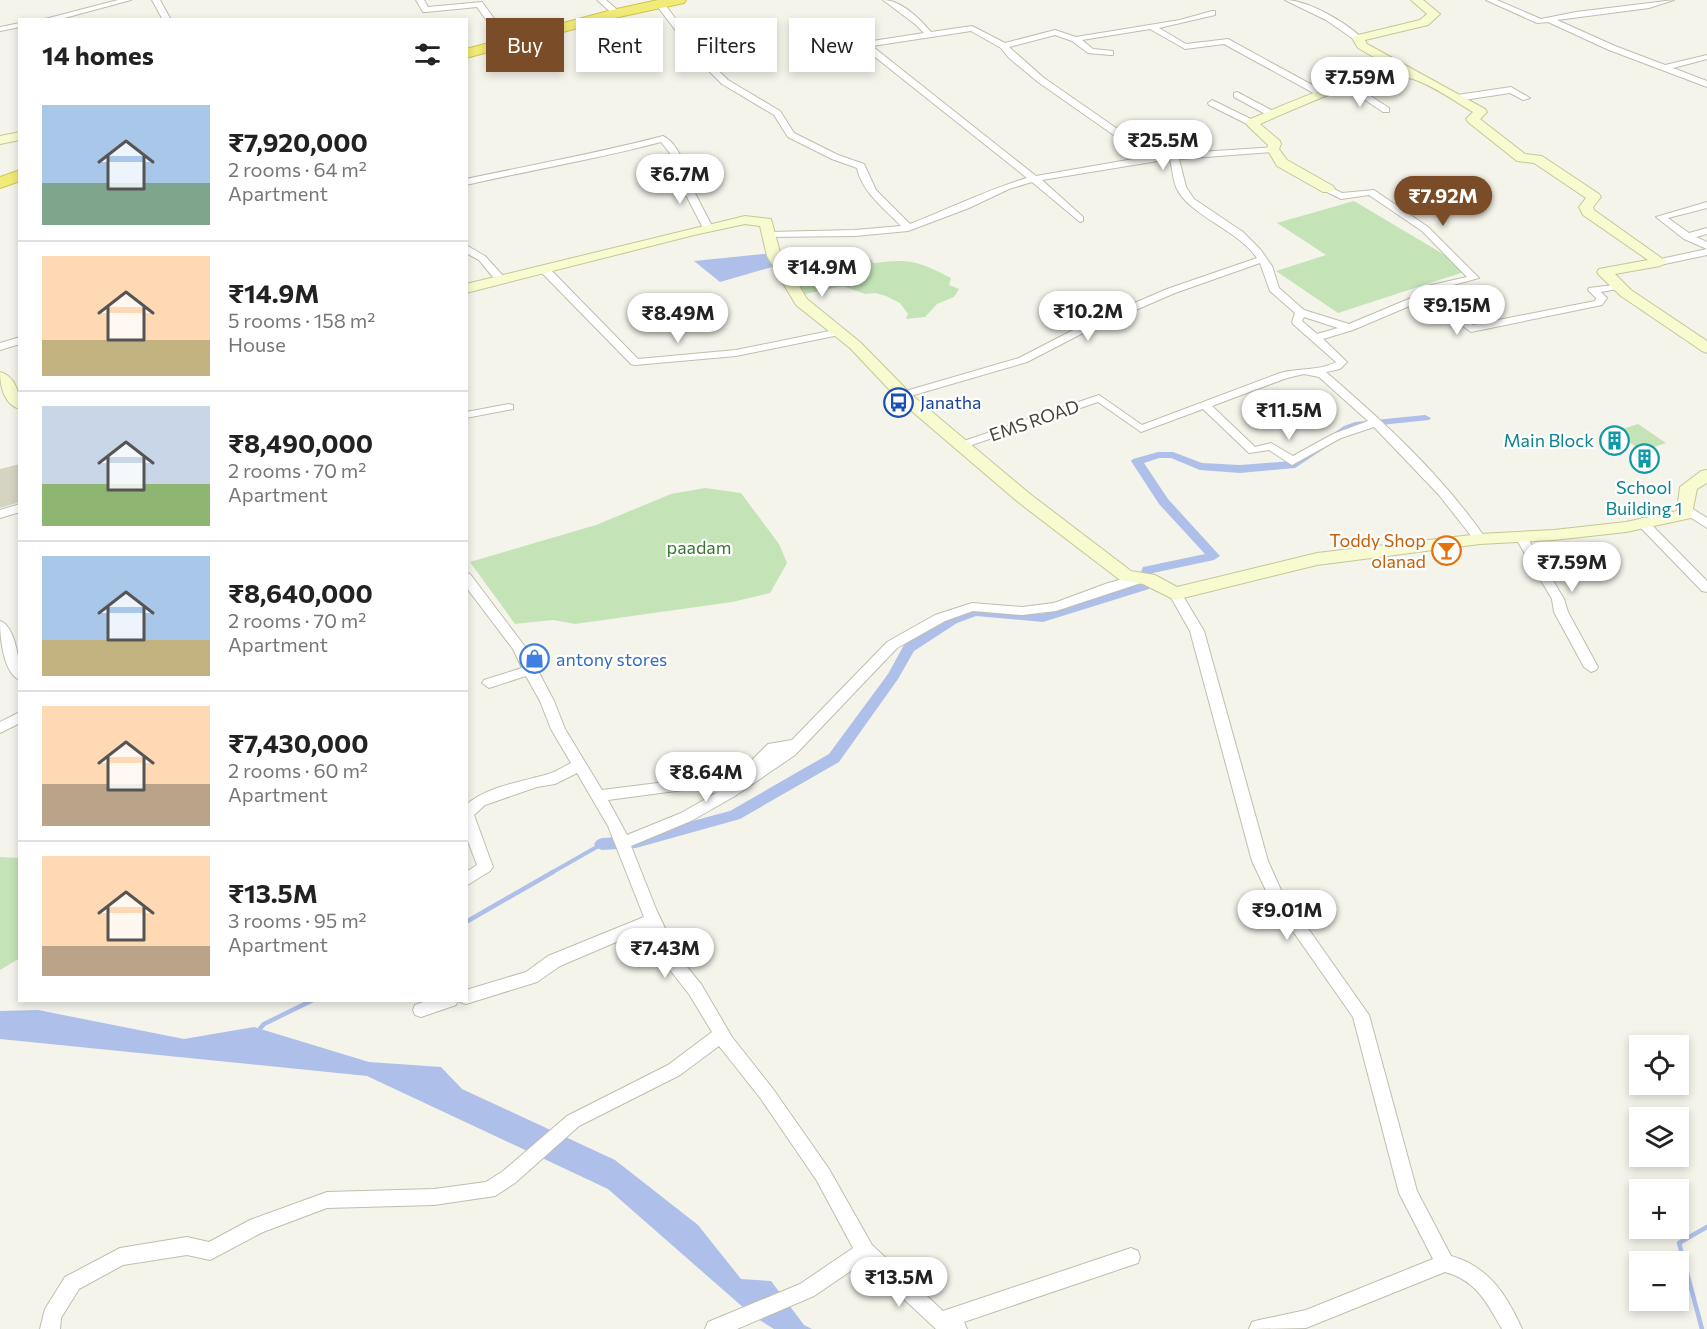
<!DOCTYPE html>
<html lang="en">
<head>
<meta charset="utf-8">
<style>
  :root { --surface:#fff; --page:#f2f2f2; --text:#222; --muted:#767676; --line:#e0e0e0; --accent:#7a4c28 }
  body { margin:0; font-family:Commissioner,sans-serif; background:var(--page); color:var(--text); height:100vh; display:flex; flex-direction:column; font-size:22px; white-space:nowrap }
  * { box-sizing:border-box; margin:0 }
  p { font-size:20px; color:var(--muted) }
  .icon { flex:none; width:33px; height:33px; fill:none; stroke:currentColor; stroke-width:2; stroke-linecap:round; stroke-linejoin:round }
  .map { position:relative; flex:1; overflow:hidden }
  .sheet { position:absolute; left:18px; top:18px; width:450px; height:984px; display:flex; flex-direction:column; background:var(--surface); border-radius:0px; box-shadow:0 3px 9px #0003 }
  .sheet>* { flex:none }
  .hud { position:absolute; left:486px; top:18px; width:570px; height:54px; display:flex; gap:12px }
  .controls { position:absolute; left:1629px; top:1035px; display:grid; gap:12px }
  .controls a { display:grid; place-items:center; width:60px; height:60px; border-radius:0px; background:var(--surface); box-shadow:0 3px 9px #0003; font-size:30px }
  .price { position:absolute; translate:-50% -51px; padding:0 14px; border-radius:21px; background:#fff; color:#222; font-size:20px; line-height:39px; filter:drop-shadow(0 2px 3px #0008) }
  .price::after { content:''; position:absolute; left:50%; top:36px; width:18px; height:14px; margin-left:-9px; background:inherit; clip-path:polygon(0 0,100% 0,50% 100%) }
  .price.current { background:var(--accent); color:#fff }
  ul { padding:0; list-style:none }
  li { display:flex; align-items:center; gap:18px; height:150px; padding:0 24px }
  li+li { border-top:2px solid var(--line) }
  li span { display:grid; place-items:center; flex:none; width:168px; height:120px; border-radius:0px; color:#555 }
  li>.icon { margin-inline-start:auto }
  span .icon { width:72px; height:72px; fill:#fffc; stroke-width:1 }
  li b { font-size:26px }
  h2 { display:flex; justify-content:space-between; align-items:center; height:72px; padding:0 24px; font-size:26px }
  .tag { padding:0 21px; border-radius:0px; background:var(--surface); box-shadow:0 3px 9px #0003; font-size:21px; line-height:54px }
  .tag.current { background:var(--accent); color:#fff }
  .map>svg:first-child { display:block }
</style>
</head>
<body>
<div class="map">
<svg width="1707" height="1329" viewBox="0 0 1707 1329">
  <rect width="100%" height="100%" fill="#f4f4eb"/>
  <g fill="#c4e4b8">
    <polygon points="1354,201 1470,270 1338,313 1276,271 1326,255 1277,223"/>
    <path d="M840,250l22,1 12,12c36,-5 46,-1 77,15l-2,7 10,4 -5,8 -17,7 -12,13 -19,2 2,-5 -8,-11 -14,-7 -11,-3 -10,1 -22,-8 -38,8 -17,-28 -4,-14z"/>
    <polygon points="1638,424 1666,443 1642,451 1614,432"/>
    <polygon points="705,488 741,493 779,544 787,563 770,593 732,602 575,624 553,620 515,624 470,562 596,525 671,494"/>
    <polygon points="0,857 19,858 20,958 0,970"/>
  </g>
  <g fill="#aec0ea">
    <polygon points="763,254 768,254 772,267 720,282 694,261"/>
    <polygon points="38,1010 184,1039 254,1027 369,1062 441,1067 462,1089 615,1160 698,1225 741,1279 771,1281 804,1325 812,1329 774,1329 753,1316 608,1189 367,1076 0,1039 0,1011"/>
  </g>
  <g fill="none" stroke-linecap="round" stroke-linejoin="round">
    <polyline stroke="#aec0ea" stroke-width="4" points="551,873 602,844"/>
    <g stroke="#aec0ea" stroke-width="4.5">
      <polyline points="466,922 553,872"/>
      <polyline points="257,1032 264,1024 313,1000"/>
      <polyline points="1702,1329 1679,1243 1707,1227"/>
    </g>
    <g fill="#aec0ea" fill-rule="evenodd">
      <polygon points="1425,415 1431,418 1429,420 1361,427 1352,430 1295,468 1240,473 1200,470 1171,458 1159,458 1144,463 1168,499 1220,556 1214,560 1153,573 1150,577 1146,578 1140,574 1143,567 1205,554 1159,504 1131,461 1133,459 1158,452 1173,452 1202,463 1240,465 1292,461 1344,426 1355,422"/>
      <polygon points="1144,579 1150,583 1149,589 1043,622 976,616 957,623 914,651 898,679 839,762 740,819 636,848 602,850 597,848 594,844 597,840 602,838 636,836 730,811 829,754 888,674 904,645 947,617 975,608 1042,614 1138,584 1139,580"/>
    </g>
  </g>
  <polygon fill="#d5d3c1" points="20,464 20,502 0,508 0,469"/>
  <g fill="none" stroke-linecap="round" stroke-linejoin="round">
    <defs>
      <g id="street">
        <polygon points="118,0 131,0 57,20 41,20"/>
        <polygon points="152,0 160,0 171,20 163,20"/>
        <polygon points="416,0 424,0 428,7 482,2 498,24 516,41 509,43 492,28 477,7 426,12 423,12"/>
        <polygon points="597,0 606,0 621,13 614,15"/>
        <path d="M883,0c18,0 37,19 48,32l41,-6 33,17 50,-13 21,7 104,-17 32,-9h3v4l-56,13 27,16 42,-5 97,53v4h-6l-95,-52 -39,5 -35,-20 -68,11 11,9 20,2v4h-3l-22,-2 -16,-12 -17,-6 -46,12 35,31 111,77 121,-8v4l-3,1 -94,7 7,28 8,12 49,33 17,17 12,17 7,22 25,22 45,14 74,-31 4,-7 40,-9 -45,-46 -53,-36 -28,4 -16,-8 -2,-2 5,-3 14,7 32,-3 54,37 51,51 -44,12 -2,4 40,31 122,-24 1,-3 -8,-8 1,-2 33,-4v4l-21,4 6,6 -5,7 -131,27 -45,-33 -73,31 -30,9 24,23 -7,7 -14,3c58,50 116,103 160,167l-2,3h-8l-37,-47 -65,-68 -33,11 -49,27 -23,-15 -20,3 -46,-44 -62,23 -43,-30 -132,45h-8l-2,-2 2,-2 141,-48 43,30 138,-52c18,-5 40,-2 56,-11l-43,-38 -1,-2 3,-9 -25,-22 -10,-28 -85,30 -88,38 -60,31 -120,35h-8v-4l120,-35 60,-31 88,-38 90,-31c-20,-29 -68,-42 -81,-71 -3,-8 -4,-19 -6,-28l-128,21 41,37v4l-3,1 -48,-40 -23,7 -40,19 -61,23 -53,5 -89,1v-4l3,-1 86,-2 46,-4c-17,-18 -39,-34 -44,-58l-25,-9 -44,-22 -14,-22 -52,-31 -23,-23 -42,-55v-4h6l42,56 23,22 52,31 14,22 44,22 26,9 12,26 34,34c39,-15 77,-34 117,-46l-162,-129 1,-7 58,-9 -9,-9zM971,31l30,17 8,10 29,24 107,75 -109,19 -164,-130zM1304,317l34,11 -21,6 -15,-13zM1304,374l15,3 49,44 -35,13 -40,22 -22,-13 -16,4 -43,-41 75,-28z"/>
        <path d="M1285,0c23,0 60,22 77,38l-7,2 -29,-20z"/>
        <polygon points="1486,0 1497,0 1541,19 1576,12 1674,0 1649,8 1557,20 1615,46 1665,65 1707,55 1707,59 1673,68 1707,81 1707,87 1609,50 1548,22 1537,23"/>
        <polygon points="20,23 20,27 0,31 0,27"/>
        <polygon points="1349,82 1389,108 1389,112 1383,112 1346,87 1345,85"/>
        <polygon points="1511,87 1530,98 1523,100 1510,93 1457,101 1453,98 1457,95"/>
        <polygon points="1237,92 1275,112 1276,114 1269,116 1234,97 1234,93"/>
        <polygon points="1212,100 1255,121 1256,123 1249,125 1209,105 1208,103"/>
        <path d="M663,136c12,6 18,20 23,32l-3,2 30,58 -2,2 -8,-2 -31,-60 4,-2 -7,-14 -8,-10c-64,17 -130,28 -195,43v-6c66,-14 132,-26 197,-43z"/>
        <polygon points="1707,202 1707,208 1668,218 1689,233 1707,228 1707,234 1696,237 1707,242 1707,249 1684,239 1656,217"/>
        <polygon points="466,245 485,256 505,278 505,282 497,282 479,260 466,253"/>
        <polygon points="1707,249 1707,255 1660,265 1655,262 1656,260"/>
        <polygon points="544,266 548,267 638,359 736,350 839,329 844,332 839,335 736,356 635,365 631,364 540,271 540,267"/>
        <polygon points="20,337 20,344 0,350 0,343"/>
        <polygon points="509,404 513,405 513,409 466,418 466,412"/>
        <polygon points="20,504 20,512 0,518 0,510"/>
        <polygon points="1693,509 1707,518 1707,528 1690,517 1681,517 1679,514 1681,511"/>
        <polygon points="1642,518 1646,519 1707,581 1707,592 1702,591 1638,525 1636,522"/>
        <polygon points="1521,533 1527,537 1564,599 1568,612 1598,667 1596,670 1591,672 1584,667 1554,612 1552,599 1515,537"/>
        <path d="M466,573l4,1 56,74 28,53 11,28 37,61 96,-12 15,4 37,-20 18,-18 24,-4 95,-98 48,-27 37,-12 50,4 32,-4 54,-20 34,-9 5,1 1,3 -1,3 -91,30 -34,4 -49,-4 -28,10 -48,27 -102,107 -60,41 -44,25 -60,25 25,63 22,47 23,28 31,53 41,52 56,80 43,76 71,66 188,-63 7,3 2,6 -2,6 -174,59 3,7h-31l-72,-67 -50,34 -77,33h-32l3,-7 92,-38 53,-36 -36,-67 -56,-82 -42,-53 -39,29 -101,51 -64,57 -20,13 -61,9 -107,3 -64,24 -53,28 -23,-5 -64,10 -44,24 -18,29 -1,11h-20l5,-20 20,-32 55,-29 67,-11 22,5 41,-22 77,-28 107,-3 52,-7 17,-11 64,-55 101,-51 44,-33 -23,-38 -23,-29 -17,-37 -89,38 -23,16 -71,22 -6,-2 6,-2v-10l60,-18 22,-16 96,-39 -36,-91 -31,-53 -22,11 -18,3 -52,18 -11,10 19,52 -3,4 -24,15v-14l11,-7 -11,-29v-31c20,-18 54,-23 79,-30 9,-2 18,-8 26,-12l-20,-34 -11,-28 -14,-25 -37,12 -7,-5 2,-3 38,-12 -9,-19 -47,-62zM698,788l16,5 4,-1 -37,21 -54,22 -19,-35z"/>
        <path d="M1175,590l5,1 24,40 64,230 13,29 88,125 48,176 34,65c37,10 56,39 71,73h-20c-15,-26 -26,-49 -57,-57l-139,56 -57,1 3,-7 7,-2 47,-10 127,-51 -34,-66 -46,-176 -84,-120 -17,-36 -62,-230 -21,-37z"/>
        <path d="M0,621c16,5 20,44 20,59 -17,-6 -20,-44 -20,-59z"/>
        <polygon points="20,712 20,723 0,733 0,722"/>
        <polygon points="429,1000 458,1000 456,1005 421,1017 415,1015 413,1010 415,1005"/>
      </g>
      <g id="secondary">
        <path d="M1411,0h12l17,14 -12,11 -63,15 2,4 118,65 2,3 -7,7 45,35 17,2 57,38 2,3 -8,10 1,3 73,52 -7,4 -45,8 16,16 76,51v12l-5,-2 -81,-55 -22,-21 -2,-3 2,-3 49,-9 -65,-45 -4,-8 7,-9 -52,-35 -17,-2 -49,-39 -2,-3 7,-7c-19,-11 -39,-26 -60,-33 -34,-11 -120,31 -153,45l20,17 1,3 -2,5 8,11 46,26 2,3 -2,3h-10l-46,-26 -10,-17 1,-4 -20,-19 -2,-3 2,-3c48,-20 96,-42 148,-50l-38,-22 -6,-10 2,-2 66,-16 7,-6z"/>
        <polygon points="20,132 20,140 0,144 0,136"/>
        <polygon points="745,216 771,219 781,256 807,299 860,342 913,396 1030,494 1131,571 1155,575 1177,587 1317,553 1480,534 1554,530 1626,522 1677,511 1680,487 1701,471 1707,470 1707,483 1697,489 1691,518 1626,532 1554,540 1480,544 1317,565 1175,600 1143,584 1120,580 1018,502 901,402 850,348 796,305 767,256 760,226 745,224 694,235 466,293 466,284"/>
        <path d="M0,372c16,4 20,23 20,37 -16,-4 -20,-23 -20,-37z"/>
      </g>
      <g id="highway">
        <polygon points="658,0 686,0 684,3 619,17 466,58 466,49 612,10"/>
        <polygon points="20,170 20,181 0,188 0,177"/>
      </g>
    </defs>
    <use href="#street" stroke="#bfbeae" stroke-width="2"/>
    <use href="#secondary" stroke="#c6c698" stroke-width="2"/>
    <use href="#highway" stroke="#d0c54a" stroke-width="2"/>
    <use href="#street" fill="#fff" fill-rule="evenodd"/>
    <use href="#secondary" fill="#f8facf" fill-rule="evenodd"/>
    <use href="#highway" fill="#f1eb79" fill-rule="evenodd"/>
  </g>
  <defs>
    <symbol id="bus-ring" viewBox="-11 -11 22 22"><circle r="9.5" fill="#fff" stroke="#1a4fb4" stroke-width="1.5"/><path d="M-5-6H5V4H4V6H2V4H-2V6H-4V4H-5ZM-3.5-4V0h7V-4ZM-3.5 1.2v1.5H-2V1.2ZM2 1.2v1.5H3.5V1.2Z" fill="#1a4fb4"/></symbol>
    <symbol id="building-ring" viewBox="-11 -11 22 22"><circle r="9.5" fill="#fff" stroke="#0f9aa8" stroke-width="1.5"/><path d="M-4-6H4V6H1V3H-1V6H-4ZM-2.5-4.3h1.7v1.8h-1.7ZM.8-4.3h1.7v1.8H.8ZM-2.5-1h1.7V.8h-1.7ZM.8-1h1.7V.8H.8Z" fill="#0f9aa8"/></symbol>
    <symbol id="bar-ring" viewBox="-11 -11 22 22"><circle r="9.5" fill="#fff" stroke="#e8710a" stroke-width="1.5"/><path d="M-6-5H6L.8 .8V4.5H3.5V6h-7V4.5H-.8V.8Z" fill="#e8710a"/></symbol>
    <symbol id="shop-ring" viewBox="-11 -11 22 22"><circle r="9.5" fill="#fff" stroke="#3f7fe0" stroke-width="1.5"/><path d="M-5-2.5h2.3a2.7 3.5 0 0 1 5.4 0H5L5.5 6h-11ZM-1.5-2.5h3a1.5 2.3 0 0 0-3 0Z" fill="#3f7fe0"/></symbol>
  </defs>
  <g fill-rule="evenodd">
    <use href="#bus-ring" x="882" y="386" width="33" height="33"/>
    <use href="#building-ring" x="1598" y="424" width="33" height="33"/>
    <use href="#building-ring" x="1628" y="442" width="33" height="33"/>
    <use href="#bar-ring" x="1430" y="534" width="33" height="33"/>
    <use href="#shop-ring" x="518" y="642" width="33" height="33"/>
  </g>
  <g text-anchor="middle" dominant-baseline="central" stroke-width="4.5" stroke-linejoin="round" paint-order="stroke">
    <g font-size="18" fill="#164399" stroke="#fff" text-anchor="start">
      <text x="920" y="402">Janatha</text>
    </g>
    <g font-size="18" fill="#484639" stroke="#fff">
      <text transform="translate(1034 420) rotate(-19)">EMS ROAD</text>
    </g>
    <g font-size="18" fill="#0d838f" stroke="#fff" text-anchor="end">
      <text x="1594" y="440">Main Block</text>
      <text x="1644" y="487" text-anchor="middle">School<tspan x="1644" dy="21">Building 1</tspan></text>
    </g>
    <g font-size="18" fill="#c56008" stroke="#fff" text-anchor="end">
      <text x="1426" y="540">Toddy Shop<tspan x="1426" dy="21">olanad</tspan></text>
    </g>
    <g font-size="18" fill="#387531" stroke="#fff">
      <text x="699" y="547">paadam</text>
    </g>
    <g font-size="18" fill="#366cbe" stroke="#fff" text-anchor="start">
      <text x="556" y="659">antony stores</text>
    </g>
  </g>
</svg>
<div class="controls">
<a><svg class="icon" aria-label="locate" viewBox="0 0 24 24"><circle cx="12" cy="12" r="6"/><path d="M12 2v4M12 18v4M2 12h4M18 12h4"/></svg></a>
<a><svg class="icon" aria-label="layers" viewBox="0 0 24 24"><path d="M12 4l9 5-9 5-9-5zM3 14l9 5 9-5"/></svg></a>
<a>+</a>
<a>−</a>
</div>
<b class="price" style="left:1360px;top:108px">₹7.59M</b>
<b class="price" style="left:1163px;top:171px">₹25.5M</b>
<b class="price" style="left:680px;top:205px">₹6.7M</b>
<b class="price current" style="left:1443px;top:227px">₹7.92M</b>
<b class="price" style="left:822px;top:298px">₹14.9M</b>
<b class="price" style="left:1457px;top:336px">₹9.15M</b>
<b class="price" style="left:1088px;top:342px">₹10.2M</b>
<b class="price" style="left:678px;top:344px">₹8.49M</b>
<b class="price" style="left:1289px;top:441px">₹11.5M</b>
<b class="price" style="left:1572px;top:593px">₹7.59M</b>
<b class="price" style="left:706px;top:803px">₹8.64M</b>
<b class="price" style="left:1287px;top:941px">₹9.01M</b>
<b class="price" style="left:665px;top:979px">₹7.43M</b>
<b class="price" style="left:899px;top:1308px">₹13.5M</b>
<div class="hud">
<a class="tag current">Buy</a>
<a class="tag">Rent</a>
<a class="tag">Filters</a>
<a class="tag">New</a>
</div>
<section class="sheet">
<h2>14 homes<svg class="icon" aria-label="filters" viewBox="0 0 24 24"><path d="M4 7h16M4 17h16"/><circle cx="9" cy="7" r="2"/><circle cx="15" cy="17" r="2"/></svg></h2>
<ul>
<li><span style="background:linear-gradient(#a9c7e8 65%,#7fa58c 0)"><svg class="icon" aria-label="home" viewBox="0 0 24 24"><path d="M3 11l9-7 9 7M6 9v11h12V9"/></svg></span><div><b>₹7,920,000</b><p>2 rooms · 64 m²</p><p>Apartment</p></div></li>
<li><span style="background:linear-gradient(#ffd9b3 70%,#c2b280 0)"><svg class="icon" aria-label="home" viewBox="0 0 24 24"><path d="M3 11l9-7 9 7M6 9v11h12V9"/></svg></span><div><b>₹14.9M</b><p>5 rooms · 158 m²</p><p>House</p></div></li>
<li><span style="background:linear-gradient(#c9d6e8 65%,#8fb573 0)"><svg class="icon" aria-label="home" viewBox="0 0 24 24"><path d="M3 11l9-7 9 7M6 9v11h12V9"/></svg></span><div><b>₹8,490,000</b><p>2 rooms · 70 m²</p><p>Apartment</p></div></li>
<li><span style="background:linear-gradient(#a9c7e8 70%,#c2b280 0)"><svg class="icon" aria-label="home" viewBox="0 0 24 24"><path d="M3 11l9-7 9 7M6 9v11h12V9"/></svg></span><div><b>₹8,640,000</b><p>2 rooms · 70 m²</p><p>Apartment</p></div></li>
<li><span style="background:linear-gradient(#ffd9b3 65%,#b9a48a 0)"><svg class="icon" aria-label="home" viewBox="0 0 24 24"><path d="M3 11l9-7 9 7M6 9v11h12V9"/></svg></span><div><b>₹7,430,000</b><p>2 rooms · 60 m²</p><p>Apartment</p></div></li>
<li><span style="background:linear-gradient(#ffd9b3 75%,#b9a48a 0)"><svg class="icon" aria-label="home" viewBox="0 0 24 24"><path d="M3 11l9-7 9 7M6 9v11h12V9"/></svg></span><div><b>₹13.5M</b><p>3 rooms · 95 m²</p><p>Apartment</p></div></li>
</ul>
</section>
</div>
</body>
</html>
